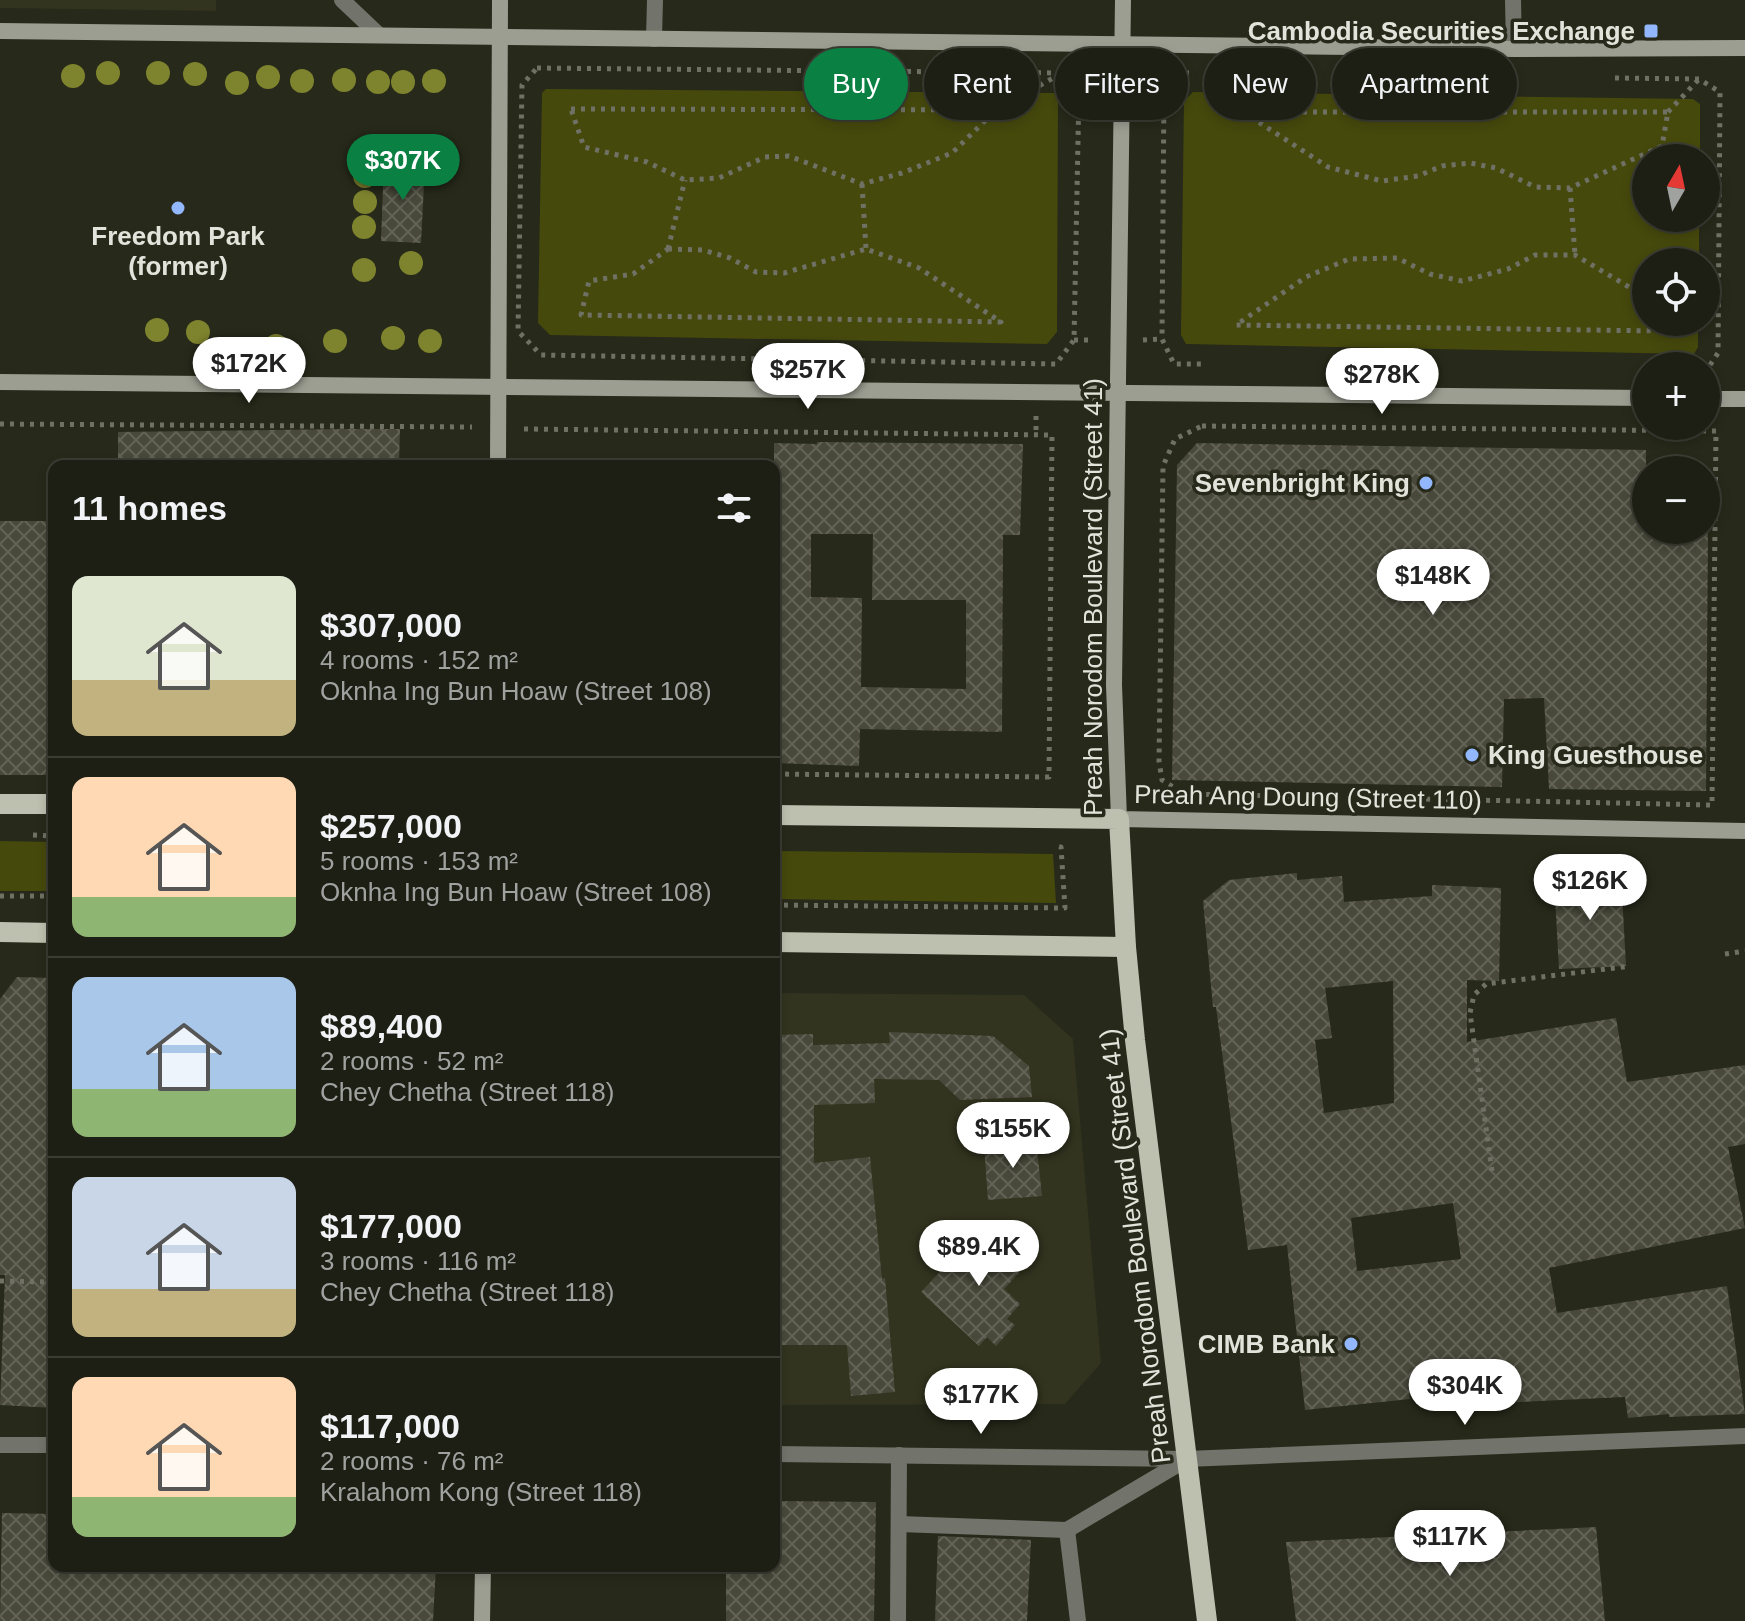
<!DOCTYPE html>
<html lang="en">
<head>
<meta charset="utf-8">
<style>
  :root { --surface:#1d1f14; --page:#25271d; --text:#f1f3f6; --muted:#a0a2a0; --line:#3b3d34; --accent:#0b8043 }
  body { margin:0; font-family:Helvetica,sans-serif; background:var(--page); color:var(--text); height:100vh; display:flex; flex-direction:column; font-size:30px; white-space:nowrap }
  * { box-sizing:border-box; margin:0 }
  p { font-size:26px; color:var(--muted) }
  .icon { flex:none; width:44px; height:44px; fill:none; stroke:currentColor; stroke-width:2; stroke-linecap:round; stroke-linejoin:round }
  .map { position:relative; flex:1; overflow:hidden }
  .details { position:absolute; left:48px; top:460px; width:732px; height:1112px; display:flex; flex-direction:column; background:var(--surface); border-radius:16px; box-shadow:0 4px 12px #0003,0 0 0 2px var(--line) }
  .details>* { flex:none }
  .guide { position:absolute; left:804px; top:48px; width:760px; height:72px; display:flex; gap:16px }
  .needle { width:52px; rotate:9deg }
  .fabs { position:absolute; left:1632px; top:144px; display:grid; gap:16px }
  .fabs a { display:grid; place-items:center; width:88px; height:88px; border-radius:50%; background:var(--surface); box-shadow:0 4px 12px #0003,0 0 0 2px var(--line); font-size:40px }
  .price { position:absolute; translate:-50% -68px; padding:0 18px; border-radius:28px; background:#fff; color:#222; font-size:26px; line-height:52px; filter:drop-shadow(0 2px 4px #0008) }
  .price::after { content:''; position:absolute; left:50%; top:48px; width:24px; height:18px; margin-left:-12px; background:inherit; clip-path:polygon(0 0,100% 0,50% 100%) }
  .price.on { background:var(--accent); color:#fff }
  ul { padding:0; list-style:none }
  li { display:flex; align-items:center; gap:24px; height:200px; padding:0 24px }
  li+li { border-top:2px solid var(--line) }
  li span { display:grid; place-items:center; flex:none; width:224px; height:160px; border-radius:16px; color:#555 }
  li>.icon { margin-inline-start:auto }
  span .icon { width:96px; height:96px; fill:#fffc; stroke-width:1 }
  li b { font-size:34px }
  h2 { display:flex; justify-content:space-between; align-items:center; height:96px; padding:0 24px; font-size:34px }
  .tag { padding:0 28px; border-radius:36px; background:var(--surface); box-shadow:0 4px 12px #0003,0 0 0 2px var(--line); font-size:28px; line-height:72px }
  .tag.on { background:var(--accent); color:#fff }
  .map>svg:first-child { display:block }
</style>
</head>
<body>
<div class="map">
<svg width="1745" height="1621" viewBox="0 0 1745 1621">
  <defs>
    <pattern id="building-cross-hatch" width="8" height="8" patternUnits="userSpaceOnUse" patternTransform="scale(2)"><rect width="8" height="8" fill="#48493a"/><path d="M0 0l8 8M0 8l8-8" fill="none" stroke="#626356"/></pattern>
  </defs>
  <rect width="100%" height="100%" fill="#27291a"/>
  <g fill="#32341f">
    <polygon points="0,0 216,0 216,11 0,8"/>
    <polygon points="774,993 1024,995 1073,1039 1101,1363 1065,1404 774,1405"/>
  </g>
  <g fill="#46490c">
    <polygon points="546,89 1054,93 1058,98 1057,332 1047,344 550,335 538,323 542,93"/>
    <polygon points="1193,92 1693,99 1700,104 1700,158 1646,158 1646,218 1699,218 1699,262 1646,262 1646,322 1698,322 1698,347 1694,354 1186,344 1181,335 1184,101"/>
    <polygon points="0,841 54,842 54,891 0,891"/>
    <polygon points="774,851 1053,854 1056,903 774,899"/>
  </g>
  <g fill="url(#building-cross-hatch)" fill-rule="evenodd">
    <polygon points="384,162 425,164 421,243 381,241"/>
    <polygon points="346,429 400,429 399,466 118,466 118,432"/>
    <path d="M817,442l206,2 -3,91h-17l-1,197 -142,-3 -1,37 -85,-3v-320l43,1zM811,534h62l-1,66h94v89l-105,-2 1,-89 -51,-1z"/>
    <polygon points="1197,443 1646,450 1646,530 1708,530 1706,791 1549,789 1544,698 1504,699 1502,787 1172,780 1177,465"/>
    <rect x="0" y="521" width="54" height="254"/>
    <path d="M1297,873v7l45,-4 2,26 88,-6v-11l69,3 -2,93 -32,-1v62l149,-24 11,64 118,-17v79l-17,3 17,81 -196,40 8,45 170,-27 18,128 -76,3v-3l-41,4 -3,-21 -149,7v-19l-67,8 1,6 -105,11 -18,-165 -39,5 -32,-243h-3l-10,-106 26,-21zM1393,981l1,122 -70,10 -9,-73 17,-2 -7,-50zM1453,1203l8,56 -104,12 -6,-53z"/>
    <polygon points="1621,875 1626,966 1559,969 1554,878"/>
    <polygon points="17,977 54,978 54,1408 0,1405 5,1275 0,1275 0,999"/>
    <polygon points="889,1032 993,1036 1029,1066 1032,1097 960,1100 939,1080 874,1079 875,1103 814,1105 814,1163 870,1157 882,1279 885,1278 895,1392 851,1396 847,1345 774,1345 774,1035 813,1034 813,1045 890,1043"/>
    <polygon points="1036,1140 1042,1196 988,1200 984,1145"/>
    <polygon points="984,1225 1027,1264 1004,1289 1020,1304 1007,1319 1015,1325 996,1346 987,1337 979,1346 921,1292"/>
    <polygon points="774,1501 876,1502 874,1621 726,1621 726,1566 774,1566"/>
    <polygon points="2,1513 54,1514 54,1566 436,1566 433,1621 0,1621"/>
    <polygon points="1596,1527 1605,1621 1296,1621 1286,1542"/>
    <polygon points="938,1536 1031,1540 1027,1621 935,1621"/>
  </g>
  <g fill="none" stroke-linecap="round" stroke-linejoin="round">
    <g stroke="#707165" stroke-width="5" stroke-dasharray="4 6" stroke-linecap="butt">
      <polygon points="537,68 1063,73 1079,91 1074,340 1056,364 541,355 518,331 522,85"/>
      <polyline points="1189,73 1186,73 1164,91 1162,339 1174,364 1205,364"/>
      <polyline points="1615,78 1699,79 1720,92 1718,353 1706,371"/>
      <polyline points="1079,91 1098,91"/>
      <polygon points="571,109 996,110 952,153 902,173 862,184 789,156 765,157 719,178 685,180 647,162 584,147"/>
      <polyline points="996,110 1062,73"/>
      <polygon points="1243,112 1668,112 1662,146 1570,188 1535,187 1496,168 1470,163 1442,166 1418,176 1382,181 1328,167"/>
      <polyline points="1668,112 1699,79"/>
      <polyline points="862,184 866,249"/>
      <polyline points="1570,188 1575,255"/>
      <polygon points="668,249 703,250 730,258 756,272 784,273 866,249 919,268 1001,322 581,315 589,281 633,274"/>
      <polyline points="668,249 685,180"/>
      <polyline points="1646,297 1575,255 1535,255 1508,269 1462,281 1430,274 1397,258 1349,259 1306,277 1236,325 1660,331 1657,322"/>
      <polyline points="1074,340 1093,340"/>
      <polyline points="1143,340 1162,339"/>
      <polyline points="1036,416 1036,435"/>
      <polyline points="0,424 472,427"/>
      <polygon points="1202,426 1716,431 1712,805 1184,794 1162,780 1159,761 1163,466 1175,439"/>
      <polyline points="524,429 1052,435 1049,777 774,774"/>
      <polyline points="33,835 54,836"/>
      <polyline points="0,896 54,896"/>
      <polyline points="774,905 1065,908 1061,847 1057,847"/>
      <polyline points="1725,954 1745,951"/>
      <polyline points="1492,1171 1470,1013 1474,995 1486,984 1630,966"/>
      <polyline points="0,1281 54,1282"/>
    </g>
    <g stroke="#72736b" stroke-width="16">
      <polyline points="342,0 379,35"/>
      <polyline points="1513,0 1514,49"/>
      <polyline points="654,39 655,0"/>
      <polyline points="899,1524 1067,1530 1187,1459"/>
      <polyline points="1067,1530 1078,1621"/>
      <polyline points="898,1621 899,1455"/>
    </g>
    <g stroke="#72736b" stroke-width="16">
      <polyline points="0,1445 54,1445"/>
      <polyline points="774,1454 1187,1459 1745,1436"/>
    </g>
    <g stroke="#9c9e92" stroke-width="16">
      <polyline points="1123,0 1114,685 1119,819 1745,831"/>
      <polyline points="0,31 1514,49 1745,48"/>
      <polyline points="0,382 1646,398"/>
      <polyline points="1706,399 1745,399"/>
      <polyline points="498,466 500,0"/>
      <polyline points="482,1621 483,1566"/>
    </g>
    <g stroke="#bdbfaf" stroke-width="20">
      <polyline points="0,804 54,804"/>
      <polyline points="774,815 1119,819 1126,947 1135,1040 1207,1621"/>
      <polyline points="0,932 54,933"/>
      <polyline points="774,942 1126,947"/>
    </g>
  </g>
  <g fill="#7e832e">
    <circle cx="108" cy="73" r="12"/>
    <circle cx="158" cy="73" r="12"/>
    <circle cx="195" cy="74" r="12"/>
    <circle cx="73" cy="76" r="12"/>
    <circle cx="268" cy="77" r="12"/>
    <circle cx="344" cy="80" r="12"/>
    <circle cx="302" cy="81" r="12"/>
    <circle cx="434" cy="81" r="12"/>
    <circle cx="378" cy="82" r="12"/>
    <circle cx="403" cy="82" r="12"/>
    <circle cx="237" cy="83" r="12"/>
    <circle cx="414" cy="153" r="12"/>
    <circle cx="365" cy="176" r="12"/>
    <circle cx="365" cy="202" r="12"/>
    <circle cx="364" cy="227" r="12"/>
    <circle cx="411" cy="263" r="12"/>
    <circle cx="364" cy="270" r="12"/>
    <circle cx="157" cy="330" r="12"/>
    <circle cx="198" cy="332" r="12"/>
    <circle cx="393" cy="338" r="12"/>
    <circle cx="335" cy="341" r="12"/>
    <circle cx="430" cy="341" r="12"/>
    <circle cx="276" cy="346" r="12"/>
  </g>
  <g fill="#92b7fd" stroke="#27291a" stroke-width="3">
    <rect x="1643" y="23" width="16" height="16" rx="4"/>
    <circle cx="178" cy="208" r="8"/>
    <circle cx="1426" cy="483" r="8"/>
    <circle cx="1472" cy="755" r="8"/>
    <circle cx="1351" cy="1344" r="8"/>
  </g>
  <g text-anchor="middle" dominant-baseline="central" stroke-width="7" stroke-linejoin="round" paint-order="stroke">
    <g font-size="26" font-weight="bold" fill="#e2e3da" stroke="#27291a" text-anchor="end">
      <text x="1635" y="31">Cambodia Securities Exchange</text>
      <text x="178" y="236" text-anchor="middle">Freedom Park<tspan x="178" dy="30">(former)</tspan></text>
      <text x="1410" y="483">Sevenbright King</text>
      <text x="1488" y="755" text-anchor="start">King Guesthouse</text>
      <text x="1335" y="1344">CIMB Bank</text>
    </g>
    <g font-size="26" fill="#e2e3da" stroke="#27291a">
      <text transform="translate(1093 597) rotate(-90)">Preah Norodom Boulevard (Street 41)</text>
      <text transform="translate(1308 797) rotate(1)">Preah Ang Doung (Street 110)</text>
      <text transform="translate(1135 1246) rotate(-97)">Preah Norodom Boulevard (Street 41)</text>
    </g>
  </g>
</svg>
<div class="fabs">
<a><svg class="needle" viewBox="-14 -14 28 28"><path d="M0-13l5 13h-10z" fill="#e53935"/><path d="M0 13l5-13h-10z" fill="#a0a2a0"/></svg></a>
<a><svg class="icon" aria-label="locate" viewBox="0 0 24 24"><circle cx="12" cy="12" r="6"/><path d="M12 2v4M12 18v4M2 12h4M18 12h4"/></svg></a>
<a>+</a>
<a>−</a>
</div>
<b class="price on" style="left:403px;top:202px">$307K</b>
<b class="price" style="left:249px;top:405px">$172K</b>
<b class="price" style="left:808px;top:411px">$257K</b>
<b class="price" style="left:1382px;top:416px">$278K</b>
<b class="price" style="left:1433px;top:617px">$148K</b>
<b class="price" style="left:1590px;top:922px">$126K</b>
<b class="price" style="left:1013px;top:1170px">$155K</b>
<b class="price" style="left:979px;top:1288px">$89.4K</b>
<b class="price" style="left:1465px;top:1427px">$304K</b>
<b class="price" style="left:981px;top:1436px">$177K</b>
<b class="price" style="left:1450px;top:1578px">$117K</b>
<div class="guide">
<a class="tag on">Buy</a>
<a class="tag">Rent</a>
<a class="tag">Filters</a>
<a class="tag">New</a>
<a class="tag">Apartment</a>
</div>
<section class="details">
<h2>11 homes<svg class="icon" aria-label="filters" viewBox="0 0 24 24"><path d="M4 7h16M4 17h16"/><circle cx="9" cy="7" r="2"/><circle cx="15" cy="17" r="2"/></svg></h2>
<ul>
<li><span style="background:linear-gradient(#dfe7d0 65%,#c2b280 0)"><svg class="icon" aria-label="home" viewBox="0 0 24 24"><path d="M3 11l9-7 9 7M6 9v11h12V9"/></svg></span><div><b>$307,000</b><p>4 rooms · 152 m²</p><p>Oknha Ing Bun Hoaw (Street 108)</p></div></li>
<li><span style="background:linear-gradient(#ffd9b3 75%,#8fb573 0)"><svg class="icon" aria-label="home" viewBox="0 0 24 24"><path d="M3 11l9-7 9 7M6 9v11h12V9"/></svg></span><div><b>$257,000</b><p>5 rooms · 153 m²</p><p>Oknha Ing Bun Hoaw (Street 108)</p></div></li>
<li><span style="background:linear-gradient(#a9c7e8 70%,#8fb573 0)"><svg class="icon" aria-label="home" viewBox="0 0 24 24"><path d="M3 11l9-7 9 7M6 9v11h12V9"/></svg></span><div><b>$89,400</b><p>2 rooms · 52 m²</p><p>Chey Chetha (Street 118)</p></div></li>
<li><span style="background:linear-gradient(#c9d6e8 70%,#c2b280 0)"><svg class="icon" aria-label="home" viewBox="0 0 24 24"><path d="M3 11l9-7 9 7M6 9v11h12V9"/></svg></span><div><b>$177,000</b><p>3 rooms · 116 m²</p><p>Chey Chetha (Street 118)</p></div></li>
<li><span style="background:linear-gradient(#ffd9b3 75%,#8fb573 0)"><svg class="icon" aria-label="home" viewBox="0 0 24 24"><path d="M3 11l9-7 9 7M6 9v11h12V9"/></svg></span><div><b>$117,000</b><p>2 rooms · 76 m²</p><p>Kralahom Kong (Street 118)</p></div></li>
</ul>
</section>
</div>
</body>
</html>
